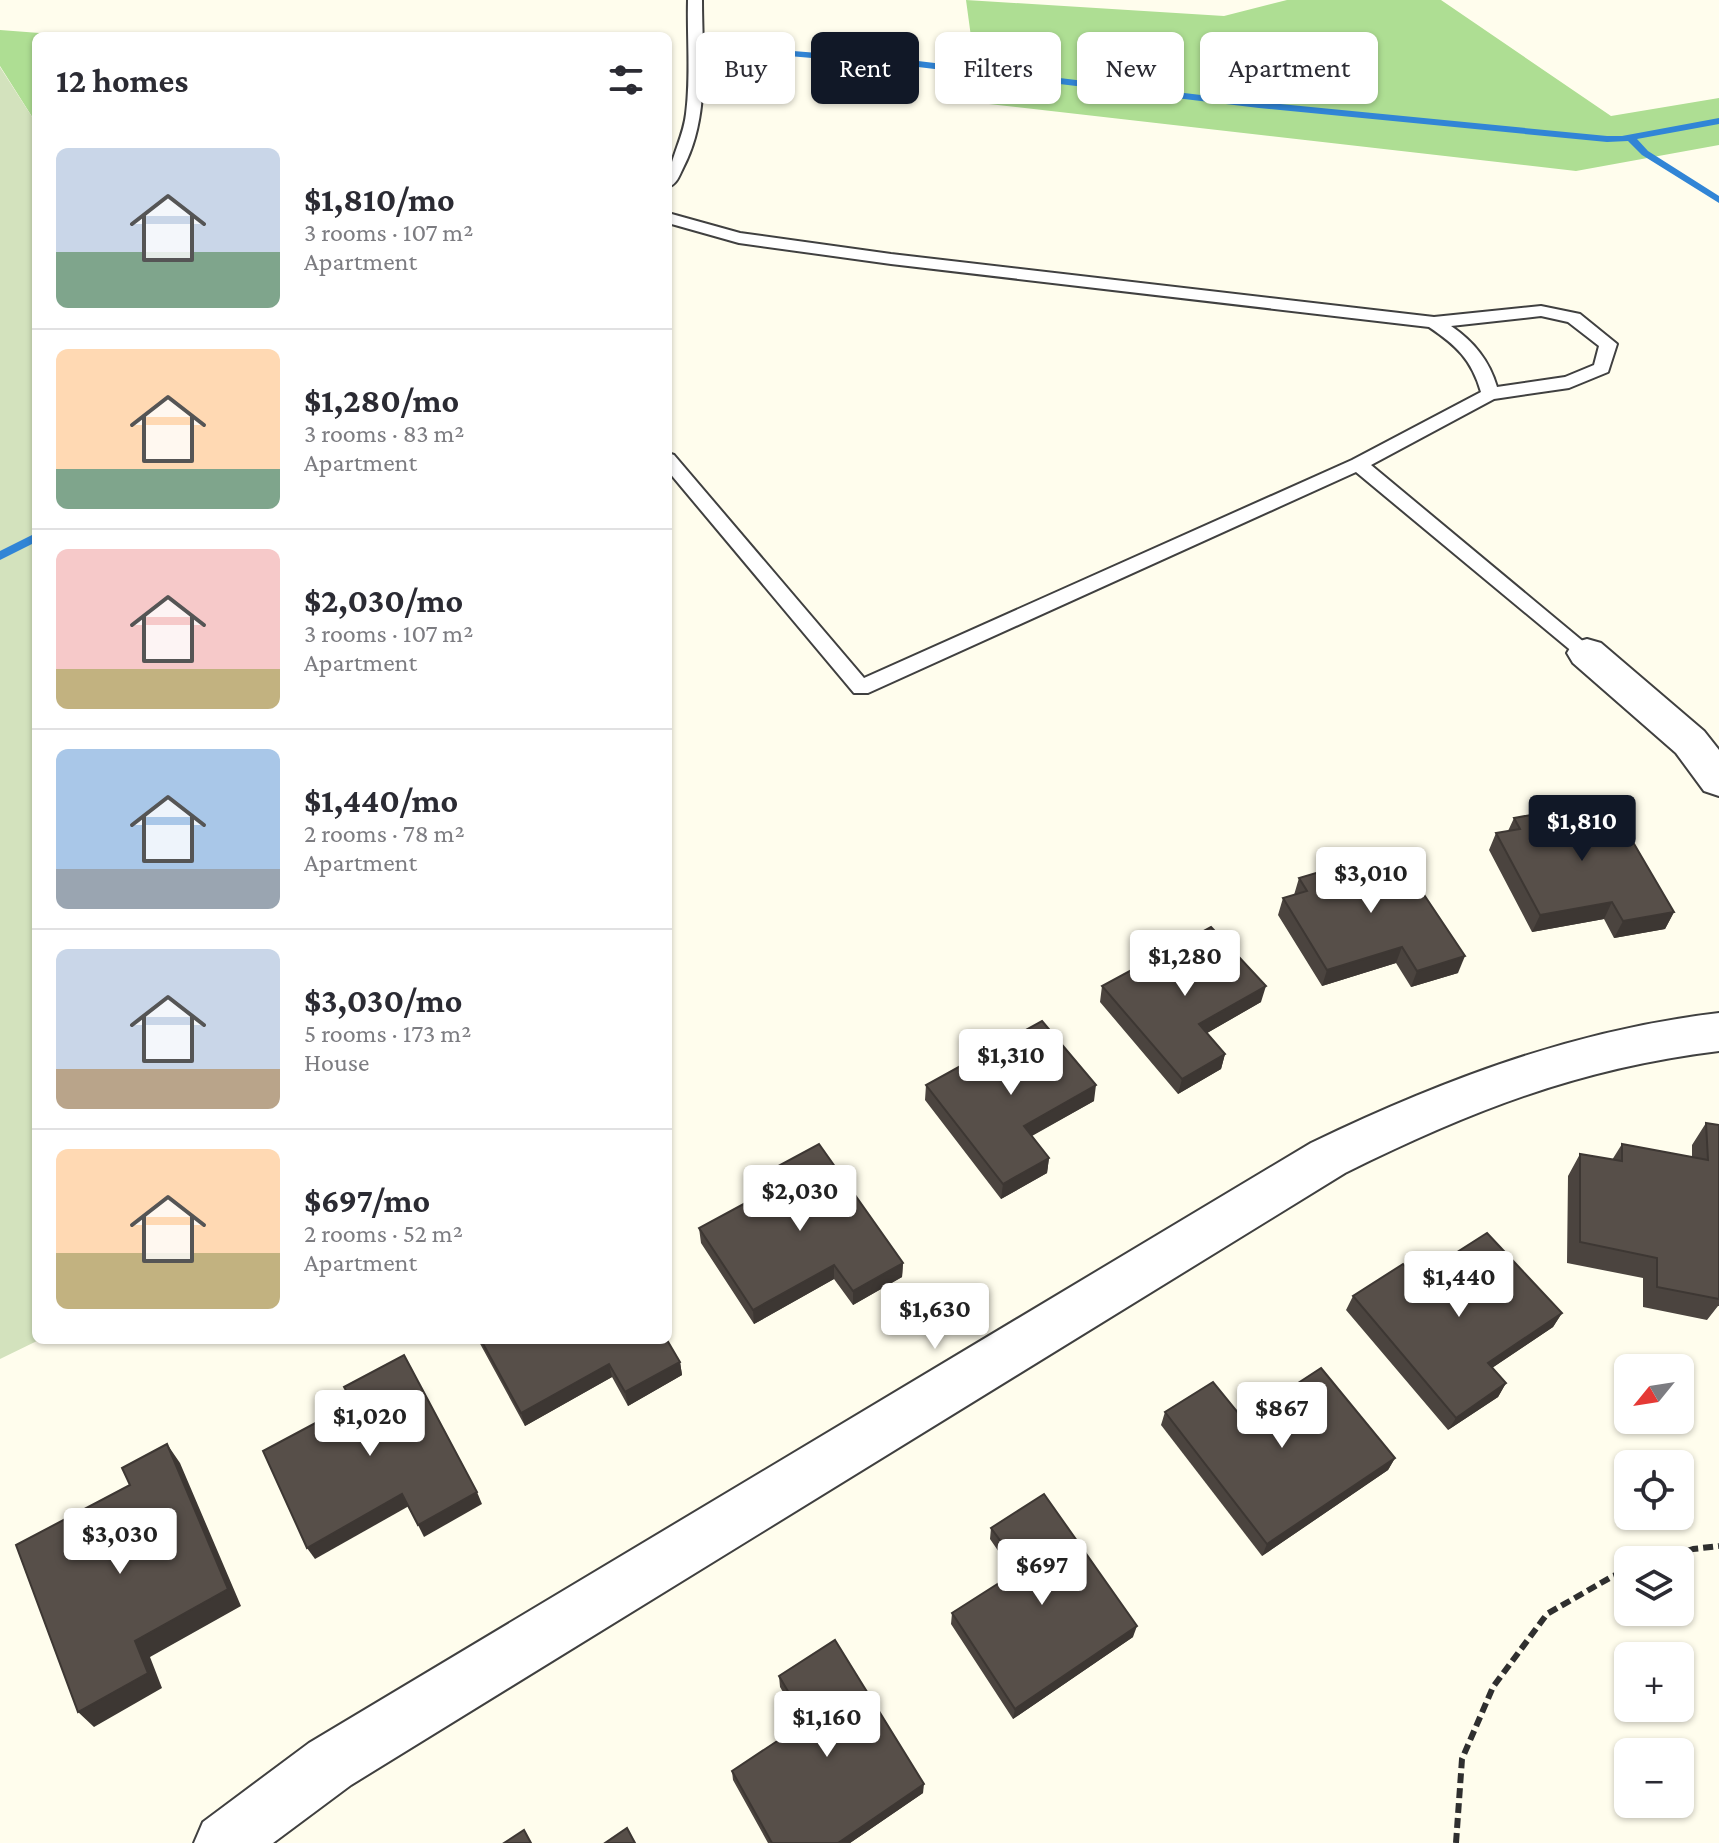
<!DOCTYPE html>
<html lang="en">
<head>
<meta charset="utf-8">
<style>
  :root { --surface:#fff; --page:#f7f7f7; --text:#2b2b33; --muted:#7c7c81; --line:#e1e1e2; --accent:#111827 }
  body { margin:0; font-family:"Crimson Pro",serif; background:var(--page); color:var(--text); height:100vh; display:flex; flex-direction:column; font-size:30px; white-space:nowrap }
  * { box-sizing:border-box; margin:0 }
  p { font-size:26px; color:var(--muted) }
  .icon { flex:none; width:44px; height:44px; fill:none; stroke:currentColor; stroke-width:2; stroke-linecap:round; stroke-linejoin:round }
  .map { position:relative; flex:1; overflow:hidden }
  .panel { position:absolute; left:32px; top:32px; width:640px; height:1312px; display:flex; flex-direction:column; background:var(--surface); border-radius:12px; box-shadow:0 2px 6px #0004 }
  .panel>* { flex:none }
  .guide { position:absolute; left:696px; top:32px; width:760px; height:72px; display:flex; gap:16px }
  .needle { width:52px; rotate:240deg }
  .controls { position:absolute; left:1614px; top:1354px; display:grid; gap:16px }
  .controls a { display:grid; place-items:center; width:80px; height:80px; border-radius:12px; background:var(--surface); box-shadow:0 2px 6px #0004; font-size:40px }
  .price { position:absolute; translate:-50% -68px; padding:0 18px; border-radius:8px; background:#fff; color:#222; font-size:26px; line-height:52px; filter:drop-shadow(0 2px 4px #0008) }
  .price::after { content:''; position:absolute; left:50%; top:48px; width:24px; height:18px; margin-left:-12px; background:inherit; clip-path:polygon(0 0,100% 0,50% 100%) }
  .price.current { background:var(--accent); color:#fff }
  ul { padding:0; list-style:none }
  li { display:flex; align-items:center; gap:24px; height:200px; padding:0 24px }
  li+li { border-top:2px solid var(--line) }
  li span { display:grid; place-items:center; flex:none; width:224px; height:160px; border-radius:12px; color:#555 }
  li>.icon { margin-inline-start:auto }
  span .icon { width:96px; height:96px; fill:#fffc; stroke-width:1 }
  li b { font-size:34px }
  h2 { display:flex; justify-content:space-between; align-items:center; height:96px; padding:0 24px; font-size:34px }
  .chip { padding:0 28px; border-radius:12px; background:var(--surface); box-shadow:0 2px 6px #0004; font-size:28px; line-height:72px }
  .chip.current { background:var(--accent); color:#fff }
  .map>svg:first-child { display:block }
</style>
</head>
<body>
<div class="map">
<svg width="1719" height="1843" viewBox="0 0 1719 1843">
  <rect width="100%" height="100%" fill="#fffded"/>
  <g fill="#aede93">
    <polygon points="966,0 1224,16 1287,0 1441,0 1611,116 1719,98 1719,145 1576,171 980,103"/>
    <polygon points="0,30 79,36 36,36 36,123 0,66"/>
  </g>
  <polygon fill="#d3e2bd" points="0,67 36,123 36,1340 39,1340 0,1359"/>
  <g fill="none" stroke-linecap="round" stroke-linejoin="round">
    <g fill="#3185d6" fill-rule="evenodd">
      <polygon points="757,48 918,61 1259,102 1607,136 1622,136 1719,118 1719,124 1637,139 1648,151 1719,196 1719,203 1642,155 1628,141 1607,142 1259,108 918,67 754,53 752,51"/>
      <polygon points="36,533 36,542 0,560 0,551"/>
    </g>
    <defs>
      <g id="lane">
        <path d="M688,0h14c0,57 8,117 -19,168 -4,8 -6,16 -15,19 0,-26 15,-47 18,-73 5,-37 1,-77 2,-114z"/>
        <path d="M668,213l72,20 151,21 543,63 107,-11 39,8 37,30 -9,28 -39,16 -75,11 -123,66 226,188 -3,5h-14l-224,-186 -488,221h-14l-186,-222v-18l6,2 190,223 488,-218 129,-68c-9,-32 -25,-47 -52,-65l-538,-63 -152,-21 -71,-20zM1541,316l27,6 31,24 -5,19 -29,12 -68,10c-8,-27 -23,-45 -46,-61z"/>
      </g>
      <g id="street">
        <polygon points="1587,639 1601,643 1704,731 1719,750 1719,796 1704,791 1676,753 1573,663 1567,653 1573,643"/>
        <path d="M1719,1013v38c-140,17 -249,60 -374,122l-994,612 -78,58h-79l9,-21 106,-79 1002,-600c131,-63 263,-113 408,-130z"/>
      </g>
    </defs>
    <use href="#lane" stroke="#404040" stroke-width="4"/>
    <use href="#street" stroke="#404040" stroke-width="4"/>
    <g stroke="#2f2f2f" stroke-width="6" stroke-dasharray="10 5" stroke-linecap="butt">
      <polyline points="1660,1560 1693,1549 1719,1546"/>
      <polyline points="1456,1843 1462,1759 1493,1687 1547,1614 1613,1576 1628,1571"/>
    </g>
    <use href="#lane" fill="#fff" fill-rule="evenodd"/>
    <use href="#street" fill="#fff" fill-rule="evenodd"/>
  </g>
  <g fill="#4b443f">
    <polygon points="1606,815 1674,912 1665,929 1614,938 1604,919 1532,932 1489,850 1496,833 1508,831 1514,818"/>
    <polygon points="1299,878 1458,973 1411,987 1396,963 1322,986 1278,915 1283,898 1294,895"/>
    <polygon points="1102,986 1261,1002 1207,1033 1225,1054 1221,1069 1178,1094 1100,1002"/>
    <polygon points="926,1085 1094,1101 1032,1136 1049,1158 1047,1173 1001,1199 925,1100"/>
    <polygon points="1706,1123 1719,1125 1719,1306 1718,1306 1707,1320 1643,1307 1643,1278 1567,1263 1568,1176 1580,1154 1612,1160 1622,1144 1692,1157 1692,1145"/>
    <polygon points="767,1172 903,1263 902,1277 853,1305 834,1279 754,1324 701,1243 699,1228 770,1190 768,1187"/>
    <polygon points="1415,1279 1562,1313 1553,1327 1492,1368 1506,1383 1498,1397 1448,1430 1346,1310 1353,1296"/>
    <polygon points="478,1340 667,1340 680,1362 682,1375 628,1406 612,1377 525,1426"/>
    <polygon points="1165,1412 1243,1419 1395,1458 1388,1470 1262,1556 1161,1425"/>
    <polygon points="991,1528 1133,1637 1013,1719 951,1624 952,1613 1014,1574 990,1539"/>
    <polygon points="779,1676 923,1793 850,1843 768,1843 733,1780 732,1771 802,1724 780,1687"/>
  </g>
  <g fill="#3d3733">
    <polygon points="1612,902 1604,919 1532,932 1540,915"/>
    <polygon points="1674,912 1665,929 1614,938 1623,921"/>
    <polygon points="1402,947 1396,963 1322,986 1327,970"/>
    <polygon points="1465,956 1458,973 1411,987 1417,971"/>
    <polygon points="1266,986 1261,1002 1195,1040 1199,1024"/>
    <polygon points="1225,1054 1221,1069 1178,1094 1182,1079"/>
    <polygon points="1096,1085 1094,1101 1022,1141 1024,1126"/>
    <polygon points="1049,1158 1047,1173 1001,1199 1003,1184"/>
    <polygon points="903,1263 902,1277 853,1305 853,1291"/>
    <polygon points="834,1265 834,1279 754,1324 753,1310"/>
    <polygon points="1562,1313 1553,1327 1480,1376 1488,1363"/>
    <polygon points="680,1362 682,1375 628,1406 625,1392"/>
    <polygon points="609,1364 612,1377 525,1426 521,1413"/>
    <polygon points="1506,1383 1498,1397 1448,1430 1456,1418"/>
    <polygon points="167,1444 180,1463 241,1606 150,1657 162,1688 94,1727 78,1712"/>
    <polygon points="1395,1458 1388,1470 1262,1556 1267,1544"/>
    <polygon points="477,1492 482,1504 424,1537 418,1525"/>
    <polygon points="402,1494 409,1506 315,1559 307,1548"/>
    <polygon points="1137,1626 1133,1637 1013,1719 1015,1709"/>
    <polygon points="924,1784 923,1793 850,1843 838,1843"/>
  </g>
  <g fill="#574f49" stroke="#3d3733" stroke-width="2">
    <polygon points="1599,803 1606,815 1616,813 1674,912 1623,921 1612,902 1540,915 1496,833 1520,829 1514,818"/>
    <polygon points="1394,850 1465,956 1417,971 1402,947 1327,970 1283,898 1307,891 1299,878"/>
    <polygon points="1211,927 1266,986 1199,1024 1225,1054 1182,1079 1102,986"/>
    <polygon points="1042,1021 1096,1085 1024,1126 1049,1158 1003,1184 926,1085"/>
    <polygon points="1706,1123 1719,1125 1719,1299 1657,1287 1657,1258 1580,1242 1580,1154 1622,1161 1622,1144 1708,1160"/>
    <polygon points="819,1144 903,1263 853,1291 834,1265 753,1310 699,1228 777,1186 767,1172"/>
    <polygon points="1487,1233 1562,1313 1488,1363 1506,1383 1456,1418 1353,1296 1403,1264 1415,1279"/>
    <polygon points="481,1340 667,1340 680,1362 625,1392 609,1364 521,1413"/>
    <polygon points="404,1355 477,1492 418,1525 402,1494 307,1548 263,1451 353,1403 344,1387"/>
    <polygon points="1321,1368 1395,1458 1267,1544 1165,1412 1213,1382 1243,1419"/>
    <polygon points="167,1444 228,1589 135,1641 148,1673 78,1712 16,1545 130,1485 122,1468"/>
    <polygon points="1044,1494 1137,1626 1015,1709 952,1613 1021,1569 991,1528"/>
    <polygon points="835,1640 924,1784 838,1843 772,1843 732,1771 806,1722 779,1676"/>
    <polygon points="627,1828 635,1843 605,1843"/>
    <polygon points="524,1830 531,1843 504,1843"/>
  </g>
</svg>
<div class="controls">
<a><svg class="needle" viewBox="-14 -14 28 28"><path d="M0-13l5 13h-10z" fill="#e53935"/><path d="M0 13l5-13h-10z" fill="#7c7c81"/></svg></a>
<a><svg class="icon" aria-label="locate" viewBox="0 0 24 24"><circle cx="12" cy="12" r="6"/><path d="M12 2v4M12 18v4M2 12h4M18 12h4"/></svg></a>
<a><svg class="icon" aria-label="layers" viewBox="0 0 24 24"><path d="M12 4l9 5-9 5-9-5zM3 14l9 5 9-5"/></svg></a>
<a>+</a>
<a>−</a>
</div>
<b class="price current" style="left:1582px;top:863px">$1,810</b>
<b class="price" style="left:1371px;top:915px">$3,010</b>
<b class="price" style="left:1185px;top:998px">$1,280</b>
<b class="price" style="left:1011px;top:1097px">$1,310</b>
<b class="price" style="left:800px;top:1233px">$2,030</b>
<b class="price" style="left:1459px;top:1319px">$1,440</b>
<b class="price" style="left:935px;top:1351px">$1,630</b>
<b class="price" style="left:1282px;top:1450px">$867</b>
<b class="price" style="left:370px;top:1458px">$1,020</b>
<b class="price" style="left:120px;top:1576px">$3,030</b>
<b class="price" style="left:1042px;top:1607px">$697</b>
<b class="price" style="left:827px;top:1759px">$1,160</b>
<div class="guide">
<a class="chip">Buy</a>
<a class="chip current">Rent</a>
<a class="chip">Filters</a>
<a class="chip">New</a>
<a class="chip">Apartment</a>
</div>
<section class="panel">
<h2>12 homes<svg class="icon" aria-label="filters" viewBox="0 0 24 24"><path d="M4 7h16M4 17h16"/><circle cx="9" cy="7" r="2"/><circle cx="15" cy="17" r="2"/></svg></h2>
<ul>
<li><span style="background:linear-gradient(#c9d6e8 65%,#7fa58c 0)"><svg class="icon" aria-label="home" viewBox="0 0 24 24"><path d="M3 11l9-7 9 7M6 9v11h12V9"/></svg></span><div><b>$1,810/mo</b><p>3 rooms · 107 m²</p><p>Apartment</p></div></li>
<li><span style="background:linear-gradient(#ffd9b3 75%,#7fa58c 0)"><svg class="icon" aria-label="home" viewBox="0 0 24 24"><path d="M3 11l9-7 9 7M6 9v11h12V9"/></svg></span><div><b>$1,280/mo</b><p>3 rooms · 83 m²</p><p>Apartment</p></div></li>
<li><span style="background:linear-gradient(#f6c9c9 75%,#c2b280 0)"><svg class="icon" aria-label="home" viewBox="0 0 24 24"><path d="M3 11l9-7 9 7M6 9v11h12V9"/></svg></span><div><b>$2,030/mo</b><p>3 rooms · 107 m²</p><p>Apartment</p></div></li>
<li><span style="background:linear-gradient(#a9c7e8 75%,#9aa5b1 0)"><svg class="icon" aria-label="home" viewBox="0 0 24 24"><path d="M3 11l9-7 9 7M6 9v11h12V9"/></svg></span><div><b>$1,440/mo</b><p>2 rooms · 78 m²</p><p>Apartment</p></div></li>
<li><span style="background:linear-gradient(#c9d6e8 75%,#b9a48a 0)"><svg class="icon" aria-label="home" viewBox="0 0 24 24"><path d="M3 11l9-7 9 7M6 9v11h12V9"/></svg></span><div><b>$3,030/mo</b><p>5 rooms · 173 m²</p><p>House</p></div></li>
<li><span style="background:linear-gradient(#ffd9b3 65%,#c2b280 0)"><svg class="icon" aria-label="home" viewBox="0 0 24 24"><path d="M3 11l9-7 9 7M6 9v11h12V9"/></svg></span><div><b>$697/mo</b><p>2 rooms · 52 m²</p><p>Apartment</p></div></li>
</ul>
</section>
</div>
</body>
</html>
